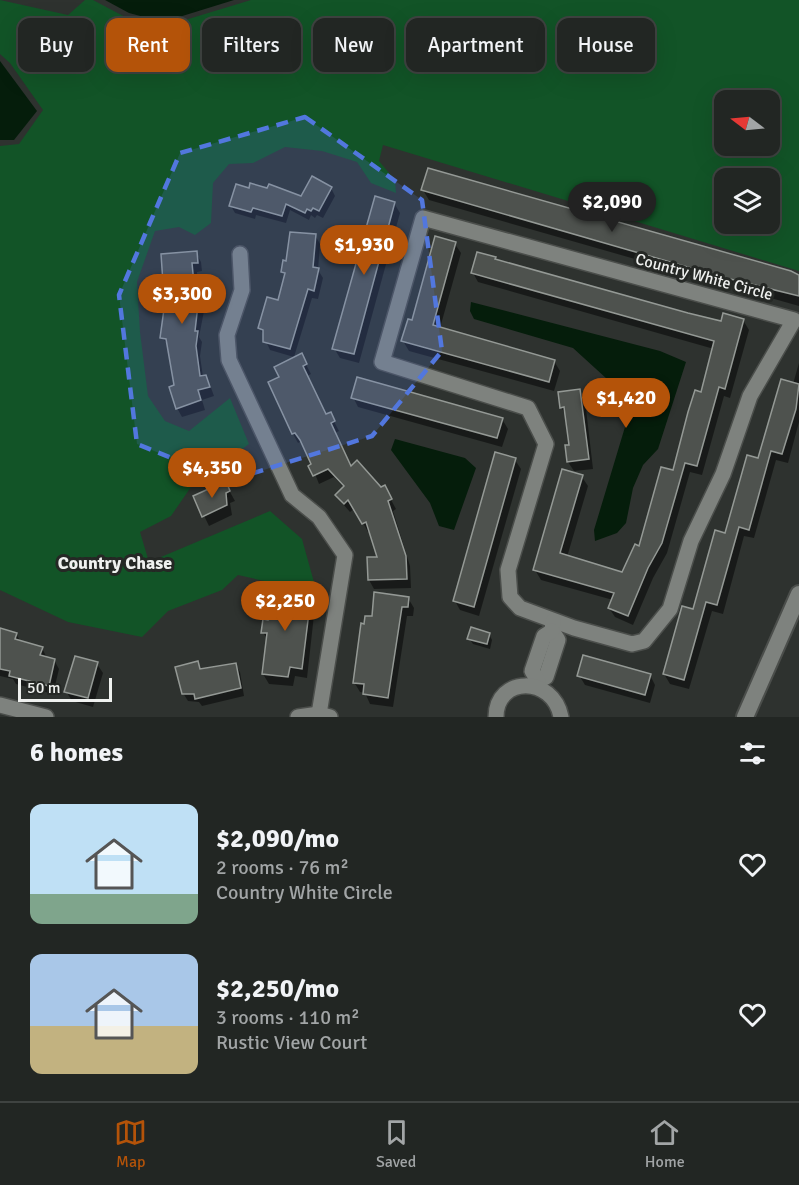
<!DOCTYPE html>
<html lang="en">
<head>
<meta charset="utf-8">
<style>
  :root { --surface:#222623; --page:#2a2e2b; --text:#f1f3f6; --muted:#a2a5a6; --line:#3f4341; --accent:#b45309 }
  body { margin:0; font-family:Signika,sans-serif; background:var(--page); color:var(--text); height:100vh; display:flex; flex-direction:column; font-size:22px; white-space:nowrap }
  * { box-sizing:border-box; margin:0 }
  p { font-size:20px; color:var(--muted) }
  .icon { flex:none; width:33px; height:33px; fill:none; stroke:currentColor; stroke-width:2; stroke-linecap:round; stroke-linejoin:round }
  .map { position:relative; height:717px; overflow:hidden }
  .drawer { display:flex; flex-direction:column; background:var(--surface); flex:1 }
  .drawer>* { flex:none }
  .banner { position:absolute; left:18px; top:18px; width:764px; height:54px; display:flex; gap:12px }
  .needle { width:39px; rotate:286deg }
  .buttons { position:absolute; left:714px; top:90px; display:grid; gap:12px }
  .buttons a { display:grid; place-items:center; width:66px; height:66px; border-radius:12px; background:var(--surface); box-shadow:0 6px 24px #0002,0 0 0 2px var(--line); font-size:30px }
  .scale { position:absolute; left:18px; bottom:15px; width:94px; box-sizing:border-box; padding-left:6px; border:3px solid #eff1ef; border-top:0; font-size:16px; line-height:21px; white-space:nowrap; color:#eff1ef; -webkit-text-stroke:4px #252825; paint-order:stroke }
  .price { position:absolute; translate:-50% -51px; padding:0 14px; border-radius:21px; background:var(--accent); color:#fff; font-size:20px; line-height:39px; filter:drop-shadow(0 2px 3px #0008) }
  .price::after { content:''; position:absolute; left:50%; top:36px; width:18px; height:14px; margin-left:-9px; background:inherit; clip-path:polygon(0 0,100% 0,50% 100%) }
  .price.on { background:#222; color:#fff }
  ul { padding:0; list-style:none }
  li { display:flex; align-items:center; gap:18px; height:150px; padding:0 30px }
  li span { display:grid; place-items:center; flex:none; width:168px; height:120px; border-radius:12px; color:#555 }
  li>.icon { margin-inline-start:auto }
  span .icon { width:72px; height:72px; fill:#fffc; stroke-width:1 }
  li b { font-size:26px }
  h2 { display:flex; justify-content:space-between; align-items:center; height:72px; padding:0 30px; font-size:26px }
  .chip { padding:0 21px; border-radius:12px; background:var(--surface); box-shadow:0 6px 24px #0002,0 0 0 2px var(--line); font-size:21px; line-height:54px }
  .chip.on { background:var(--accent); color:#fff }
  .tabs { display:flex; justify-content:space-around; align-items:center; height:84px; border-top:2px solid var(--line); background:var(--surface); font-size:16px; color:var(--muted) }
  .tabs a { display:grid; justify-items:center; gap:3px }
  .tabs .on { color:var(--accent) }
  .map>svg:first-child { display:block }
</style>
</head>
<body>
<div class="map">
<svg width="799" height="717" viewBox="0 0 799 717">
  <rect width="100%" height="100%" fill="#2e322f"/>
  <path fill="#125427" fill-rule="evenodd" d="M0,0l68,15 17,-15h8l34,18 35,9 89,-27h548v271l-416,-126 -4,16 16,19 1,13 -25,-10 -14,-21 -35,-11 -37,-4 -32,16 -24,1 -16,19 -2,40 -16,12 -16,-8 -24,4 -18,51 3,50 8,64 17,25 24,10 41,-33 19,46 -58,43 -20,29 -31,16 9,30 121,-51 32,28 15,54 -79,-18 -16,15 -54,21 -26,26 -74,-15 -68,-32v-444l19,-2 24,-34 -33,-47 -10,-9zM770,100v46h-46v-46zM770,178v46h-46v-46z"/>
  <g fill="#051d0b">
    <polygon points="105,0 234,0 163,22 129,13"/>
    <polygon points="0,61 37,111 14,140 0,140"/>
    <polygon points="471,302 660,351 686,362 658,449 643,465 633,488 626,523 617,533 595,541 594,530 625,427 628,407 618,389 573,348 474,319 470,311"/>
    <polygon points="395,439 465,458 476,468 454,530 439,526 430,503 391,450"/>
  </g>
  <g fill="#0007">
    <polygon points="331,188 335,196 323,218 317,215 315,218 311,215 309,220 290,210 286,223 256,215 255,219 235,213 231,206 302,198"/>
    <polygon points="423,190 799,277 799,306 429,200"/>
    <polygon points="394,203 400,213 359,363 340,358 334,348"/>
    <polygon points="315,235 320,244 318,270 323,278 318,299 312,298 294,357 270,350 260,328 279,302 286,277 283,271 287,263"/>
    <polygon points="455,244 461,253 440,328 554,361 560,371 554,391 409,351 403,341"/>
    <polygon points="196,253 201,262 202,271 197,272 198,286 208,288 213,297 211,312 204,311 199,337 202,342 200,356 203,377 210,385 214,396 202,400 205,410 182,417 177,408 169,347 162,337 165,315 161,308"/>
    <polygon points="495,258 497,261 722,323 743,320 749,330 730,398 724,396 702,475 690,472 667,553 653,578 633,625 615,617 609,608 613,600 541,580 535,570 582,477 588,486 567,557 622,574 640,548 674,472 702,394 714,349 478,282 473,273"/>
    <polygon points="301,355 311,374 307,376 326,416 330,414 339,431 335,433 352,467 381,489 384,487 396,509 393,511 410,566 411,588 374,589 369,580 379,558 370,531 368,532 355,508 350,512 343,504 337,495 344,488 334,477 319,484 302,441 298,443 293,434 270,383 281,378"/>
    <polygon points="799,363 799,422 788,463 776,460 754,538 744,536 723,614 712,611 689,689 670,684 664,674 793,384"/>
    <polygon points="579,391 585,400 593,469 574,471 568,462 570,446 566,416 561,407"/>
    <polygon points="353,397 502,419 508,429 502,447 358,407"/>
    <polygon points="515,460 521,469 479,616 460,610 455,601"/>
    <polygon points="225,483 235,501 230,503 232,515 209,526 195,497"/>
    <polygon points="301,593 307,597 314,615 307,678 295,676 293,686 269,684 263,674 268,641 263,632 270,621"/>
    <polygon points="408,598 414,608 413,616 407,616 393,707 370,704 365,693 360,692 354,682 366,625 373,618"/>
    <polygon points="0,629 16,634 21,642 42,648 47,658 54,660 59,669 53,694 16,684 13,679 0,676"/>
    <polygon points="489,634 492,640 490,649 473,644 469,638"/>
    <polygon points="197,663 201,670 235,664 240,672 244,696 202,706 199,702 188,701 183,693"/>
    <polygon points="97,664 103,673 93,707 72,701 66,691"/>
    <polygon points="579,675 650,675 655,685 650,703 585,685"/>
  </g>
  <g fill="#4e524e" stroke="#949995" stroke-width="1.5">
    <polygon points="428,168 791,271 799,275 799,296 722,277 421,190"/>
    <polygon points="312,176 332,187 319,211 313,208 311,211 307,209 305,213 286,204 282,216 253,208 251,212 229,206 236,184 249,188 250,183 267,188 269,184 301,196"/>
    <polygon points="375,196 395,202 354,354 332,349"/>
    <polygon points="290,232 316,234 313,267 319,268 314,291 308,289 290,349 263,342 263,330 258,328 267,297 278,300 285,273 281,272 283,260 286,261"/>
    <polygon points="435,236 456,242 433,325 555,360 549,382 401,341 408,319 412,320"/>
    <polygon points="197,251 198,263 192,263 194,284 209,286 206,303 199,302 198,305 195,331 198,331 196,346 200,376 206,375 210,387 198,390 201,400 176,409 169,387 174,385 166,339 160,338 164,309 160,308 163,283 161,254"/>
    <polygon points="477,252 496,257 495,259 688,313 721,321 723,313 744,319 725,389 719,387 697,466 685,463 662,543 648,568 628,616 608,608 614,593 533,570 562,469 583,475 560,553 622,572 635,544 639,546 661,467 673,470 688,412 695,390 701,392 714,341 471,273"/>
    <polygon points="302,353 307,364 303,366 326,414 331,412 335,421 331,423 351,466 357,460 381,487 385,485 392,499 388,501 406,556 407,579 368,580 367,557 377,557 366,522 362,524 348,500 344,504 335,495 344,486 328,469 313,476 308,466 311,464 300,440 295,433 292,434 268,382 279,377 274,367"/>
    <polygon points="357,377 503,418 497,438 351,398"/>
    <polygon points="781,379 799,384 796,409 782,454 771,451 749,530 739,527 717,605 706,602 684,680 663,674 682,606 693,609 715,530 725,533 747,455 758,458"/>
    <polygon points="580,389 589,459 567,462 565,445 569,445 565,415 564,407 560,408 558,392"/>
    <polygon points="495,452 516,458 474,607 453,601"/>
    <polygon points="226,481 230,491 226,493 227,505 202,517 193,496"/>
    <polygon points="273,587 302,591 301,595 307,595 306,603 310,604 302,669 290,667 288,677 262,674 267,633 261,633 263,619 268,620"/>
    <polygon points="374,592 409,597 408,607 402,607 388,698 363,694 364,684 353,683 361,623 364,624 365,616 372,616"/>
    <polygon points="471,627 490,633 487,644 467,639"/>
    <polygon points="0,628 17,633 15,639 43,647 40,655 55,659 49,686 9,676 10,671 0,669"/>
    <polygon points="583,655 651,674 645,695 577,676"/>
    <polygon points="75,656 98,662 88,698 64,692"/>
    <polygon points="198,661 200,669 236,663 241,688 195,699 194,694 182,694 175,667"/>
  </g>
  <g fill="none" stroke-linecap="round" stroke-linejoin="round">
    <defs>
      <g id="minor">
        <polygon points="423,218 794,320 750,396 723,474 691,541 670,609 644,641 632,644 574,628 520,608 510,597 508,570 546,444 528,408 382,362"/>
        <polyline points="240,254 242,290 227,335 229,360 292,495 319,517 345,555 319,714"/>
        <polyline points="538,681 546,677 558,640 552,631 553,621"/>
        <polyline points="536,686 538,681 532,671 544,636 552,631"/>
        <polyline points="0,705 46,717"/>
        <polyline points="298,717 319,714 330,717"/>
        <path d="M496,717c0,-41 57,-42 65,0"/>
      </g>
      <polyline id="tertiary" points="745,717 799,594"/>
    </defs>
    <use href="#minor" stroke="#4b4e4b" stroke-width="18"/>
    <use href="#tertiary" stroke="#4b4e4b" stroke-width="20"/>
    <use href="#minor" stroke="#7e827e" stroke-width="15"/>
    <use href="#tertiary" stroke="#7e827e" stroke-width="16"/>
  </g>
  <path fill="#5277de" fill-opacity="0.2" stroke="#5277de" stroke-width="4.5" stroke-dasharray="12 8" stroke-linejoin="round" d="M305,117l117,83 20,151 -70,85 -144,45 -91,-37 -18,-149 61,-142z"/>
  <g text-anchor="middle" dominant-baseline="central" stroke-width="6" stroke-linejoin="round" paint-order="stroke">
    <g font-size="16" fill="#eff1ef" stroke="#252825">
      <text transform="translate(704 277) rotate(15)">Country White Circle</text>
    </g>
    <g font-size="18" font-weight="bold" fill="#eff1ef" stroke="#252825">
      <text x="115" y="563">Country Chase</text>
    </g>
  </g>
</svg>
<div class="buttons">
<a><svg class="needle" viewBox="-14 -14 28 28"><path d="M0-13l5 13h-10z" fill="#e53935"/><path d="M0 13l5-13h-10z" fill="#a2a5a6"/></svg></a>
<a><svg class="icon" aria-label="layers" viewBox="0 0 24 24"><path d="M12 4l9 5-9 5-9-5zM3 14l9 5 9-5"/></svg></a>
</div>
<div class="scale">50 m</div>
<b class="price on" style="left:612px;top:233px">$2,090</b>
<b class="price" style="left:364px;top:276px">$1,930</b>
<b class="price" style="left:182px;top:325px">$3,300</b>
<b class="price" style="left:626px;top:429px">$1,420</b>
<b class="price" style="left:212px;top:499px">$4,350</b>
<b class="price" style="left:285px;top:632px">$2,250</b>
<div class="banner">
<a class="chip">Buy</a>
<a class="chip on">Rent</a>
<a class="chip">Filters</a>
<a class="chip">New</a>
<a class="chip">Apartment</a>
<a class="chip">House</a>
</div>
</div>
<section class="drawer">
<h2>6 homes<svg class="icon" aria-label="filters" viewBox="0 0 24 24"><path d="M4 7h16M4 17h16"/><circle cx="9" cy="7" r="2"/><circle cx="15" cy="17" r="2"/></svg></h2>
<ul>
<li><span style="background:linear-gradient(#bfe0f5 75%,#7fa58c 0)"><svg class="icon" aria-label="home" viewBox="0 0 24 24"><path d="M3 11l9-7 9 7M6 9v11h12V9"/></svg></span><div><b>$2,090/mo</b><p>2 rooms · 76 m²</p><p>Country White Circle</p></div><svg class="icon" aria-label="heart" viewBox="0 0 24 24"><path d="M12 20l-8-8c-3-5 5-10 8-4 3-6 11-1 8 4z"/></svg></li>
<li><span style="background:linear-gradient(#a9c7e8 60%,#c2b280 0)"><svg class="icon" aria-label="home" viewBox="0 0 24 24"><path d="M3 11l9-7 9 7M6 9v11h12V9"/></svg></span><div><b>$2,250/mo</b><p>3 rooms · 110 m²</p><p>Rustic View Court</p></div><svg class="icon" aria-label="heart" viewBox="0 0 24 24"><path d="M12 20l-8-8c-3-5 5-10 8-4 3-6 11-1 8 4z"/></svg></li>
</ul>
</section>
<nav class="tabs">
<a class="on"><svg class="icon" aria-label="map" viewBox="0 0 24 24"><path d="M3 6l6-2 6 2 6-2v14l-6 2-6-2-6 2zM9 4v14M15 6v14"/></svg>Map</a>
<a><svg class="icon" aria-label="saved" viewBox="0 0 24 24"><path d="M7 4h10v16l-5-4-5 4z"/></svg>Saved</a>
<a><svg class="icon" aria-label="home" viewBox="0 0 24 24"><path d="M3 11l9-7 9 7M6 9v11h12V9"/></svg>Home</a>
</nav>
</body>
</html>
